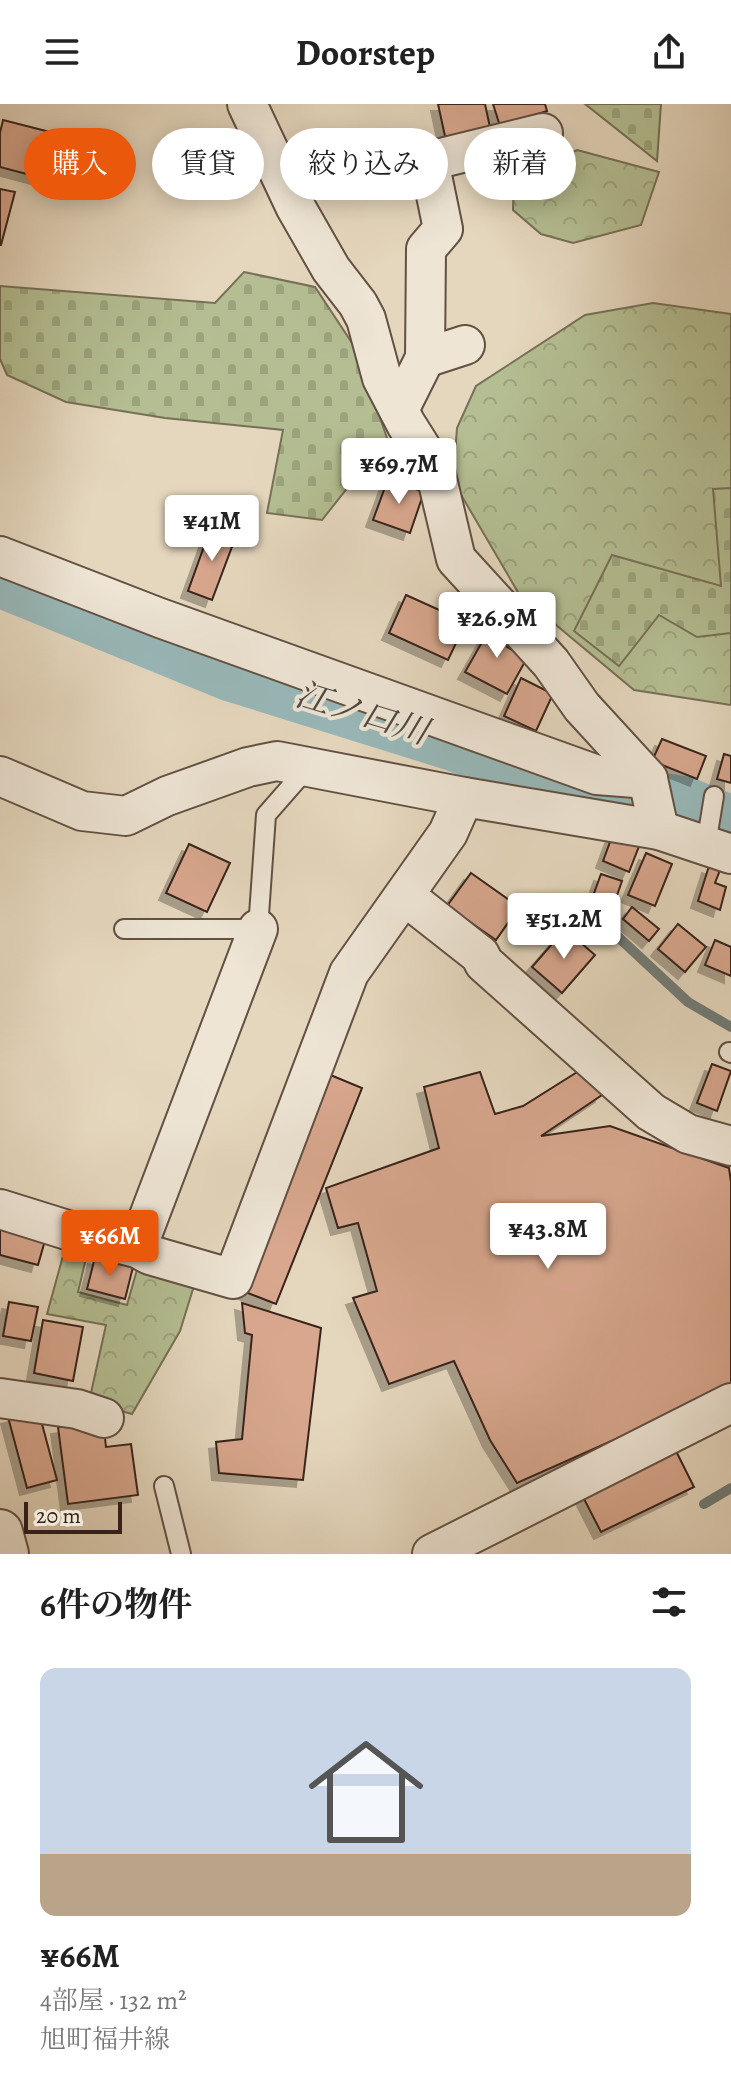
<!DOCTYPE html>
<html lang="ja">
<head>
<meta charset="utf-8">
<style>
  :root { --surface:#fff; --page:#f6f6f6; --text:#222; --muted:#767676; --line:#e0e0e0; --accent:#ea580c }
  body { margin:0; font-family:Alegreya,"Noto Serif JP",serif; background:var(--page); color:var(--text); height:100vh; display:flex; flex-direction:column; font-size:30px; white-space:nowrap }
  * { box-sizing:border-box; margin:0 }
  p { font-size:26px; color:var(--muted) }
  .icon { flex:none; width:44px; height:44px; fill:none; stroke:currentColor; stroke-width:2; stroke-linecap:round; stroke-linejoin:round }
  .map { position:relative; height:1450px; overflow:hidden }
  .side { display:flex; flex-direction:column; background:var(--surface); flex:1 }
  .side>* { flex:none }
  .top-card { position:absolute; left:24px; top:24px; width:684px; height:72px; display:flex; gap:16px }
  .scale { position:absolute; left:24px; bottom:20px; width:98px; box-sizing:border-box; padding-left:8px; border:4px solid #37231a; border-top:0; font-size:22px; line-height:28px; white-space:nowrap; color:#37231a; -webkit-text-stroke:6px #eee5d5; paint-order:stroke }
  .price { position:absolute; translate:-50% -68px; padding:0 18px; border-radius:8px; background:#fff; color:#222; font-size:26px; line-height:52px; filter:drop-shadow(0 2px 4px #0008) }
  .price::after { content:''; position:absolute; left:50%; top:48px; width:24px; height:18px; margin-left:-12px; background:inherit; clip-path:polygon(0 0,100% 0,50% 100%) }
  .price.on { background:var(--accent); color:#fff }
  ul { padding:0; list-style:none }
  li { display:grid; align-content:center; gap:16px; height:424px; padding:0 40px }
  li+li { border-top:2px solid var(--line) }
  li span { display:grid; place-items:center; height:248px; border-radius:16px; color:#555 }
  li>.icon { margin-inline-start:auto }
  span .icon { width:144px; height:144px; fill:#fffc; stroke-width:1 }
  li b { font-size:34px }
  h2 { display:flex; justify-content:space-between; align-items:center; height:96px; padding:0 40px; font-size:34px }
  .pill { padding:0 28px; border-radius:36px; background:var(--surface); box-shadow:0 4px 20px #0003; font-size:28px; line-height:72px }
  .pill.on { background:var(--accent); color:#fff }
  header { display:flex; justify-content:space-between; align-items:center; height:104px; padding:0 40px; background:var(--surface); font-size:36px; font-weight:700 }
  .map>svg:first-child { display:block }
</style>
</head>
<body>
<header><svg class="icon" aria-label="menu" viewBox="0 0 24 24"><path d="M4 6h16M4 12h16M4 18h16"/></svg>Doorstep<svg class="icon" aria-label="share" viewBox="0 0 24 24"><path d="M12 15V3M7 8l5-5 5 5M5 13v7h14v-7"/></svg></header>
<div class="map">
<svg width="731" height="1450" viewBox="0 0 731 1450">
  <defs>
    <pattern id="forest-crowns" width="20" height="18" patternUnits="userSpaceOnUse" patternTransform="scale(2)"><rect width="20" height="18" fill="#b4be92"/><path d="M2 6a3 3 0 1 1 6 0M12 15a3 3 0 1 1 6 0" fill="none" stroke="#9ba37d"/></pattern>
    <pattern id="cemetery-stones" width="16" height="16" patternUnits="userSpaceOnUse" patternTransform="scale(2)"><rect width="16" height="16" fill="#b4be92"/><path d="M2 7V4a2 2 0 0 1 4 0v3zM10 15v-3a2 2 0 0 1 4 0v3z" fill="#9ba37d"/></pattern>
    <filter id="shadow"><feDropShadow dx="-7" dy="7" stdDeviation="0" flood-color="#0004"/></filter>
  </defs>
  <rect width="100%" height="100%" fill="#e5d7be"/>
  <filter id="stains"><feTurbulence type="fractalNoise" baseFrequency=".0025" numOctaves="4"/><feColorMatrix values="0 0 0 0 .2 0 0 0 0 .09 0 0 0 0 .02 0 0 0 .5 -.17"/></filter>
  <radialGradient id="worn" r=".72"><stop offset=".6" stop-color="#630" stop-opacity="0"/><stop offset="1" stop-color="#630" stop-opacity=".3"/></radialGradient>
  <g fill="url(#forest-crowns)" stroke="#767056" stroke-width="2">
    <polygon points="577,46 659,68 641,121 573,139 541,130 513,106 514,75"/>
    <polygon points="653,199 731,210 731,601 634,586 519,490 453,377 457,324 476,282 585,211"/>
    <polygon points="66,1141 88,1146 78,1188 127,1201 140,1155 197,1172 180,1227 132,1310 89,1298 106,1221 47,1210"/>
  </g>
  <g fill="url(#cemetery-stones)" stroke="#767056" stroke-width="2">
    <polygon points="585,0 661,0 657,57"/>
    <polygon points="244,168 315,183 356,245 387,334 322,416 267,409 283,326 165,314 66,298 7,271 0,255 0,182 215,199"/>
    <polygon points="731,384 731,529 697,533 659,511 619,562 574,527 612,451 721,482 713,385"/>
  </g>
  <g fill="none" stroke-linecap="round" stroke-linejoin="round">
    <g stroke="#717c79" stroke-width="10">
      <polyline points="587,804 688,898 731,923"/>
      <polyline points="704,1400 731,1384"/>
    </g>
    <polyline stroke="#98b8b9" stroke-width="60" points="0,473 230,567 454,637 577,685 683,702 731,722"/>
  </g>
  <g fill="#d8a78e" stroke="#37231a" stroke-width="2" filter="url(#shadow)">
    <polygon points="438,0 485,0 491,28 446,37"/>
    <polygon points="493,0 545,0 547,7 500,22"/>
    <polygon points="3,16 50,28 38,73 0,63 0,29"/>
    <polygon points="0,85 15,88 1,141 0,141"/>
    <polygon points="388,375 424,388 410,429 373,416"/>
    <polygon points="211,423 236,432 212,496 188,487"/>
    <polygon points="406,491 466,518 448,556 389,529"/>
    <polygon points="494,517 516,529 507,543 527,554 507,590 465,568"/>
    <polygon points="521,574 553,590 536,627 504,612"/>
    <polygon points="662,635 706,652 697,675 652,657"/>
    <polygon points="724,650 731,652 731,679 717,675"/>
    <polygon points="616,722 643,732 629,768 603,757"/>
    <polygon points="189,740 230,759 207,808 166,789"/>
    <polygon points="646,749 672,760 655,802 628,791"/>
    <polygon points="709,762 720,766 715,779 726,783 720,806 698,797"/>
    <polygon points="471,769 519,803 496,836 447,802"/>
    <polygon points="601,770 622,777 614,800 593,792"/>
    <polygon points="632,803 659,825 649,837 623,815"/>
    <polygon points="678,820 706,843 685,868 658,845"/>
    <polygon points="565,825 595,851 562,889 532,863"/>
    <polygon points="715,836 731,843 731,872 705,861"/>
    <polygon points="712,960 731,967 717,1007 697,999"/>
    <polygon points="582,965 602,991 541,1032 610,1022 729,1064 731,1078 731,1284 517,1379 490,1336 454,1257 389,1280 353,1194 377,1187 358,1119 338,1124 326,1084 439,1044 424,983 480,968 495,1010 523,1002"/>
    <polygon points="328,970 362,984 276,1200 240,1186"/>
    <polygon points="0,1122 46,1133 38,1161 0,1151"/>
    <polygon points="95,1153 133,1163 125,1195 87,1185"/>
    <polygon points="9,1198 38,1203 31,1237 3,1232"/>
    <polygon points="242,1199 321,1224 303,1376 219,1369 216,1338 242,1335 252,1231 245,1229"/>
    <polygon points="43,1216 83,1223 73,1277 34,1269"/>
    <polygon points="38,1305 57,1376 27,1384 8,1313"/>
    <polygon points="103,1317 106,1343 131,1340 138,1391 68,1400 58,1323"/>
    <polygon points="675,1345 694,1383 601,1428 582,1391"/>
  </g>
  <g fill="none" stroke-linecap="round" stroke-linejoin="round">
    <defs>
      <g id="service">
        <polyline points="706,741 714,692"/>
        <polyline points="124,825 258,825 266,711 308,663"/>
        <polyline points="729,948 731,949"/>
        <polyline points="164,1382 181,1450"/>
      </g>
      <g id="minor">
        <polyline points="247,0 295,102 331,165 358,200 366,215 382,274 406,320 435,366 456,455 551,559 582,603 648,675 659,726"/>
        <polyline points="425,254 465,241"/>
        <polyline points="399,306 425,254 426,145 443,125 429,57 543,29"/>
        <polyline points="0,452 160,514 597,671 648,675"/>
        <polyline points="0,672 82,707 126,712 167,692 248,663 277,657 464,693 659,726 731,750"/>
        <polyline points="405,792 480,851 484,859 651,1008 688,1030 731,1042"/>
        <polyline points="0,1105 80,1130 137,1144 150,1151 233,1175 349,869 448,729 464,693"/>
        <polyline points="137,1144 258,825"/>
        <polyline points="0,1294 77,1305 104,1314"/>
        <polyline points="432,1450 731,1299"/>
      </g>
      <polyline id="tertiary" points="0,1428 6,1450"/>
    </defs>
    <use href="#service" stroke="#625043" stroke-width="22"/>
    <use href="#minor" stroke="#625043" stroke-width="42"/>
    <use href="#tertiary" stroke="#625043" stroke-width="48"/>
    <use href="#service" stroke="#eee5d5" stroke-width="18"/>
    <use href="#minor" stroke="#eee5d5" stroke-width="38"/>
    <use href="#tertiary" stroke="#eee5d5" stroke-width="44"/>
  </g>
  <g text-anchor="middle" dominant-baseline="central" stroke-width="8" stroke-linejoin="round" paint-order="stroke">
    <g font-size="34" font-style="italic" fill="#4f4842" stroke="#eee5d5">
      <text transform="translate(362 609) rotate(17)">江ノ口川</text>
    </g>
  </g>
  <rect width="100%" height="100%" filter="url(#stains)"/>
  <rect width="100%" height="100%" fill="url(#worn)"/>
</svg>
<div class="scale">20 m</div>
<b class="price" style="left:399px;top:402px">¥69.7M</b>
<b class="price" style="left:212px;top:459px">¥41M</b>
<b class="price" style="left:497px;top:556px">¥26.9M</b>
<b class="price" style="left:564px;top:857px">¥51.2M</b>
<b class="price" style="left:548px;top:1167px">¥43.8M</b>
<b class="price on" style="left:110px;top:1174px">¥66M</b>
<div class="top-card">
<a class="pill on">購入</a>
<a class="pill">賃貸</a>
<a class="pill">絞り込み</a>
<a class="pill">新着</a>
</div>
</div>
<section class="side">
<h2>6件の物件<svg class="icon" aria-label="filters" viewBox="0 0 24 24"><path d="M4 7h16M4 17h16"/><circle cx="9" cy="7" r="2"/><circle cx="15" cy="17" r="2"/></svg></h2>
<ul>
<li><span style="background:linear-gradient(#c9d6e8 75%,#b9a48a 0)"><svg class="icon" aria-label="home" viewBox="0 0 24 24"><path d="M3 11l9-7 9 7M6 9v11h12V9"/></svg></span><div><b>¥66M</b><p>4部屋 · 132 m²</p><p>旭町福井線</p></div></li>
</ul>
</section>
</body>
</html>
